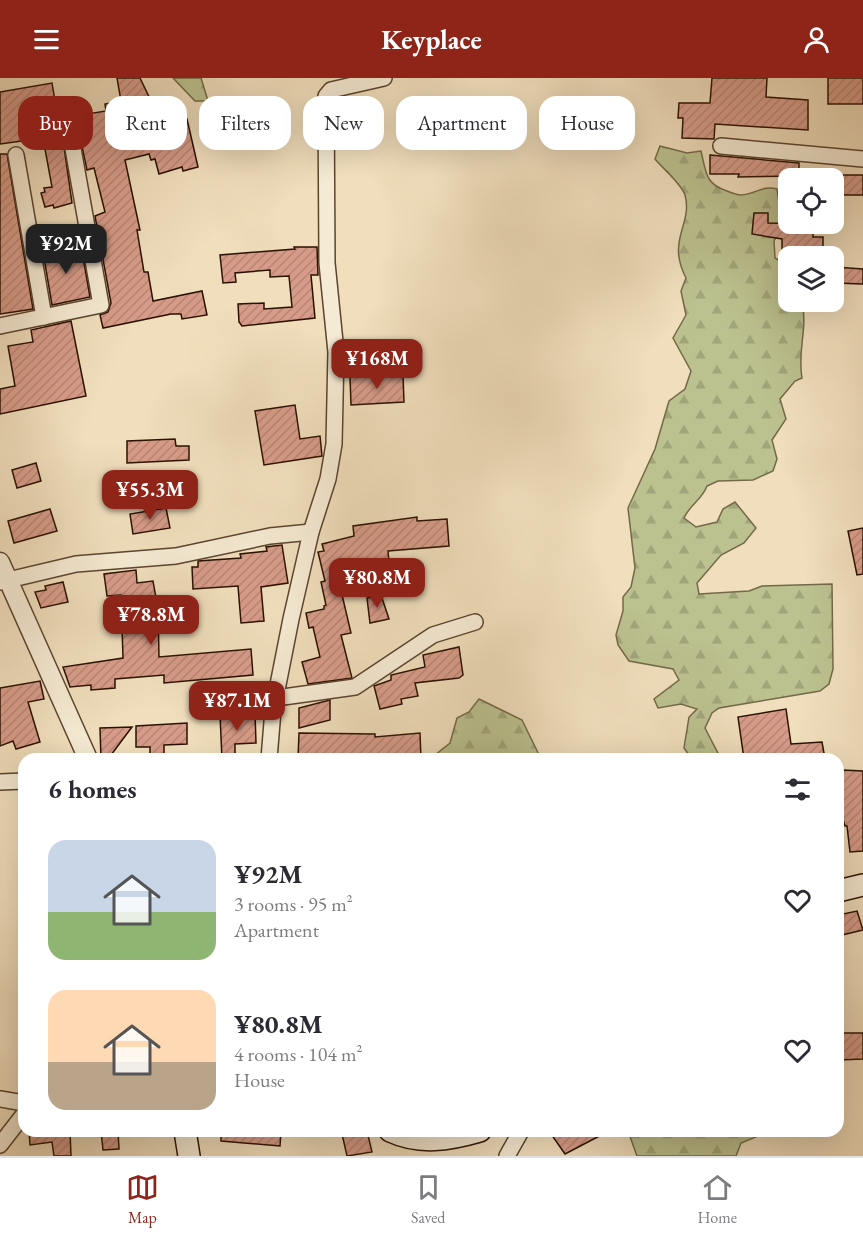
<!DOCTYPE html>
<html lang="en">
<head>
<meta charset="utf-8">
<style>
  :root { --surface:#fff; --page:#f2f2f3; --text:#2b2b33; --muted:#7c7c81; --line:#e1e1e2; --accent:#8f2418 }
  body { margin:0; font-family:"EB Garamond",serif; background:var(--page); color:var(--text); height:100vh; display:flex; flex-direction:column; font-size:22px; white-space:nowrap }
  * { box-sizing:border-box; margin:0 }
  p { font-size:20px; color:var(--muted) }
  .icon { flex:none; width:33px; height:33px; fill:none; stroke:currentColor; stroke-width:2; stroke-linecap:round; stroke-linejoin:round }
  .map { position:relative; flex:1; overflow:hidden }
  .drawer { position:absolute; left:18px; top:675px; width:826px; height:384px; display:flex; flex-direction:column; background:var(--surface); border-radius:18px; box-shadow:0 6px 24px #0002 }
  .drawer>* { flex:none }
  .banner { position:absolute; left:18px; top:18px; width:828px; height:54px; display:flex; gap:12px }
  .controls { position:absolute; left:778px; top:90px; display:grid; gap:12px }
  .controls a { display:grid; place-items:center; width:66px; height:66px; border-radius:12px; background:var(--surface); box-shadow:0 6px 24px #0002; font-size:30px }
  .price { position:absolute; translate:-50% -51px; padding:0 14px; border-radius:12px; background:var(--accent); color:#fff; font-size:20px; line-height:39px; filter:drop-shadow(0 2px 3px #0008) }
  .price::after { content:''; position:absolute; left:50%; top:36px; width:18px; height:14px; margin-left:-9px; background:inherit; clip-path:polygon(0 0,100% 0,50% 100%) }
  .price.on { background:#222; color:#fff }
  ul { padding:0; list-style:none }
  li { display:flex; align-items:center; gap:18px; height:150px; padding:0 30px }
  li span { display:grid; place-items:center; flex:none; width:168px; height:120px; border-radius:18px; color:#555 }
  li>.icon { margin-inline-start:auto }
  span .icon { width:72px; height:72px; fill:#fffc; stroke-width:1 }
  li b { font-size:26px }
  h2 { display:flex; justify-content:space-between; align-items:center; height:72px; padding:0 30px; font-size:26px }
  .pill { padding:0 21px; border-radius:18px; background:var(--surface); box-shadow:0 6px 24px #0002; font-size:21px; line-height:54px }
  .pill.on { background:var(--accent); color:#fff }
  header { display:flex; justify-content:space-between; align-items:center; height:78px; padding:0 30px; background:var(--accent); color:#fff; font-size:27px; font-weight:700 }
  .dock { display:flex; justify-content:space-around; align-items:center; height:84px; border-top:2px solid var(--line); background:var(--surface); font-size:16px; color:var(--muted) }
  .dock a { display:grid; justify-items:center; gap:3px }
  .dock .on { color:var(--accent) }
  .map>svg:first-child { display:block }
</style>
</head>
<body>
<header><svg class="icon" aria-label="menu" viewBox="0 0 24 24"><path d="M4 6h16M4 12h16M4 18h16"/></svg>Keyplace<svg class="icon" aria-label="person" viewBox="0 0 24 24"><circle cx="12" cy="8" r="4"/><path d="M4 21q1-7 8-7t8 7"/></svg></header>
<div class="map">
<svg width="863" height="1078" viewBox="0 0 863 1078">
  <defs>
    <pattern id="forest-firs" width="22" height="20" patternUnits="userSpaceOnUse" patternTransform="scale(1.5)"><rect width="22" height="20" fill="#bbc18f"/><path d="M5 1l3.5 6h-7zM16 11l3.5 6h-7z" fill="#a1a57a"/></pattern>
    <pattern id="building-hatch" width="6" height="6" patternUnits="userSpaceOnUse" patternTransform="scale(1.5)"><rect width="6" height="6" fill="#d79c89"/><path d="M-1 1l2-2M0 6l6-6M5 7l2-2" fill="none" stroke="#b98574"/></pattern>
  </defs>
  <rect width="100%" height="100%" fill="#f0debc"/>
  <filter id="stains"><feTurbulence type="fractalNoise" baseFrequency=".00333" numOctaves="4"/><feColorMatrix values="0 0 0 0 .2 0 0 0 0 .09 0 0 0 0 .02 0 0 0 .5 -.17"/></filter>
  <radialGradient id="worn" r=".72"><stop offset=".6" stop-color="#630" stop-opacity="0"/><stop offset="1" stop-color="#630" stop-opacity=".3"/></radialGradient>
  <g fill="url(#forest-firs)" stroke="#736948" stroke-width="1.5">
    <polygon points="173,0 201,0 208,23 195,23"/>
    <path d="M660,68l27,7 14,-2c5,21 4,33 26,40 5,2 10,4 14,4 15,-1 22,-10 36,-6l2,14 10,6v5l-15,27 1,17 14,9v35h13c6,28 -5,48 0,76l-7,3 -15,18 6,20 -14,21 5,19 -4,12 -20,9 -35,1 -11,5c-5,14 -17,18 -23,32l12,9 21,-5 6,-13 12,-7 21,26 -12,15 -23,12 -24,28 2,11 50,-3 13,-5 70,-2 1,85 -4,15 -9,7 -101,17 -7,5 -7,15 16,31h-29l-8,-11 5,-31 8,-8 -16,-5 -23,4 -4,-9 25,-19 -6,-11 -44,-8 -11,-16 -2,-10 7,-24v-14l8,-10 4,-19 -7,-60 27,-59 14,-48 16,-12 6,-18 -18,-33 13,-23 -5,-24 5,-13c-20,-39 7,-53 -1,-83 -4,-12 -22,-26 -30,-36z"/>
    <polygon points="479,621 522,642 541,681 430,681 450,665 457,640 469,634"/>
    <polygon points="628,1053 770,1053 741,1065 736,1078 637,1078"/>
  </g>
  <g fill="url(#building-hatch)" stroke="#2b1100" stroke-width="1.5">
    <polygon points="117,0 140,0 163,48 187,41 198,89 183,93 182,89 159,96 155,81 151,82 149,76 125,82 140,152 137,152 144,194 148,194 153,223 202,213 207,237 182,241 181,236 171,236 103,250 100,237 108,234 111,225 95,138 105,134 94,90 87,92 80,59 70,56 63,62 72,125 54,130 53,127 45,129 41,115 45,114 44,110 52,109 43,60 0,66 0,14 52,5 58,41 106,33 105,26 121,23"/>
    <polygon points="712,0 767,0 766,19 808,22 808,52 715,46 714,61 682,60 683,40 678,40 679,25 710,25"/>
    <rect x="828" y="0" width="35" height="26"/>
    <polygon points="0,76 7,76 33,231 0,236"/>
    <polygon points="710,77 799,85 799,98 738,99 739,96 710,96"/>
    <rect x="834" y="97" width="29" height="20"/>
    <polygon points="754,135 768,135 768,145 813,146 813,159 823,159 823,178 782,178 782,161 752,156"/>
    <polygon points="81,168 90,219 52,227 43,174"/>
    <polygon points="294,169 317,169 318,197 311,197 315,240 242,248 239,244 238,226 264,225 264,231 292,229 289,198 270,199 270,192 235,195 236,204 223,205 220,177 295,171"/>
    <polygon points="834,189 863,191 863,206 834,205"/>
    <polygon points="71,243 86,318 0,336 0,311 15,308 8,268 33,264 31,252"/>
    <polygon points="403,297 404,324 351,327 350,299"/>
    <polygon points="295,327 300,361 320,358 322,378 264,387 255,333"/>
    <polygon points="175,361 176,368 189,368 189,382 127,385 127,363"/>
    <polygon points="36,385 41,403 17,410 12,392"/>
    <polygon points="166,430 170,450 133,456 130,436"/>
    <polygon points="50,431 57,453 14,465 8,443"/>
    <polygon points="417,439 417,443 447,441 449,468 388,473 389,484 377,485 378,489 363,491 362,481 335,487 351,555 341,557 352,600 308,606 302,584 320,579 313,549 309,550 306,535 324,531 324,528 326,527 321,504 325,503 318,474 324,473 322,466 354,458 353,448"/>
    <polygon points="863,450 863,496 857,497 848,453"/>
    <polygon points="282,467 288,505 261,509 264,543 241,545 238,508 193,511 192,489 198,489 198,483 241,480 240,476 267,473 266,469"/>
    <polygon points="136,492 137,505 153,503 158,531 159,579 251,571 253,597 164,605 164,597 115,601 115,610 91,612 91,607 70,609 63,589 123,580 121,517 107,518 104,496"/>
    <polygon points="63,504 68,524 41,530 35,514 46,512 45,508"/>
    <polygon points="381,517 389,541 370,545 367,520"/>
    <polygon points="459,569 463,597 459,600 415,605 418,618 401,621 402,626 380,631 374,608 391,602 391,597 425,589 423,577"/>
    <polygon points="40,603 44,621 28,624 40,664 16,671 13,663 0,668 0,610"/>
    <polygon points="330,622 330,642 299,650 299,630"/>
    <polygon points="786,631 791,666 822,664 825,681 744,681 738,639"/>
    <polygon points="255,635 256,665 235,666 235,681 222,681 220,637"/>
    <polygon points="187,645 187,666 164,667 164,679 150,679 150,669 136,669 136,648"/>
    <polygon points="132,649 108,681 101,681 100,650"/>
    <polygon points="299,655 375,656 375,659 420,655 421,681 298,681"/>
    <polygon points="842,692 863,693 863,773 850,774 847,748 845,748 841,734"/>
    <polygon points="857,833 863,852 838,858 838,837"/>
    <polygon points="839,955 863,955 863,981 840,982"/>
    <polygon points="29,1053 70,1053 71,1078 54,1078 52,1064 30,1067"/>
    <polygon points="101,1053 118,1053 119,1071 103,1072"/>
    <polygon points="221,1053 281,1053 280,1068 221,1063"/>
    <polygon points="355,1053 367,1053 372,1074 347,1078 342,1056"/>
    <polygon points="549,1053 609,1053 565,1076"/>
  </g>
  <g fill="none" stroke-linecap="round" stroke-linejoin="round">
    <defs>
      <g id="minor">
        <polyline points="721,68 863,81"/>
        <polyline points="16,77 44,239"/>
        <polyline points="0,248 101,227 72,65"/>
        <polyline points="0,504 76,486 176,478 270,458 311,454"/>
        <polyline points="276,620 355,609 433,557 475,544"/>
        <polyline points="269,681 273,632 291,541 311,454 328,401 334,366 336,274 327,185 326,18 331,12 384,0"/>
        <polyline points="0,704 24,703"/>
        <polyline points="0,1021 24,1025"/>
        <polyline points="0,1067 24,1036"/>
        <polyline points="507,1078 521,1053"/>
      </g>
      <polyline id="tertiary" points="0,484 88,681"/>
      <g id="secondary">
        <polyline points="838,813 863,807"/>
        <polyline points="185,1053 189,1078"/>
        <path d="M390,1053c30,14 59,9 90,0"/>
      </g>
    </defs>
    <use href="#minor" stroke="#5c442f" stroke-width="18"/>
    <use href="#tertiary" stroke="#5c442f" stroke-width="21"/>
    <use href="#secondary" stroke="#2b1100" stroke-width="24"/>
    <use href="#minor" stroke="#f5ead3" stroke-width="15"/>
    <use href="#tertiary" stroke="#f5ead3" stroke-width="18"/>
    <use href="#secondary" stroke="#f5ead3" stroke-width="21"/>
  </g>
  <rect width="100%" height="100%" filter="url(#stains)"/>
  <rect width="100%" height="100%" fill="url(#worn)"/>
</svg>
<div class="controls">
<a><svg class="icon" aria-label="locate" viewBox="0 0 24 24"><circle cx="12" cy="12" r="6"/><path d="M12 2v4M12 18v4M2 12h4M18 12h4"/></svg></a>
<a><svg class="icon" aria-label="layers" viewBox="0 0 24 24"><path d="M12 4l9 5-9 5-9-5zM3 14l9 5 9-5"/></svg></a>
</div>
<b class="price on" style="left:66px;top:197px">¥92M</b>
<b class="price" style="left:377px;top:312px">¥168M</b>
<b class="price" style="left:150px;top:443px">¥55.3M</b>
<b class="price" style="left:377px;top:531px">¥80.8M</b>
<b class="price" style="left:151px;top:568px">¥78.8M</b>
<b class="price" style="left:237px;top:654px">¥87.1M</b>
<div class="banner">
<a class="pill on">Buy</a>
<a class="pill">Rent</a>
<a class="pill">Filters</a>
<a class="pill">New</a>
<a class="pill">Apartment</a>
<a class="pill">House</a>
</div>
<section class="drawer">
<h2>6 homes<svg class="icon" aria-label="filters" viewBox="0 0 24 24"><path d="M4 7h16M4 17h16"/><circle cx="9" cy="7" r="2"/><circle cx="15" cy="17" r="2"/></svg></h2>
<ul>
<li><span style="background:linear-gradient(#c9d6e8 60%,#8fb573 0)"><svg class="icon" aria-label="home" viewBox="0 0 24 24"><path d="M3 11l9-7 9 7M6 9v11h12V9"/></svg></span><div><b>¥92M</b><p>3 rooms · 95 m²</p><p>Apartment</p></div><svg class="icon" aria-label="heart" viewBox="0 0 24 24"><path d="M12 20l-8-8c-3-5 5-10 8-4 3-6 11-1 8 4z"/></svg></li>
<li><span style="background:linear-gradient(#ffd9b3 60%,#b9a48a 0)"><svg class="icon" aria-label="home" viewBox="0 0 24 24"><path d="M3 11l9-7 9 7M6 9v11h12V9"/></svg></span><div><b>¥80.8M</b><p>4 rooms · 104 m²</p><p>House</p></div><svg class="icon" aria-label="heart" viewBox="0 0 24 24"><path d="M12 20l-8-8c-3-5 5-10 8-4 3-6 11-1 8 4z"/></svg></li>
</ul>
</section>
</div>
<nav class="dock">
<a class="on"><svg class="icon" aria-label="map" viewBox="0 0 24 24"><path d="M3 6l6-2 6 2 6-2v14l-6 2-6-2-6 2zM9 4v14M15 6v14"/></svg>Map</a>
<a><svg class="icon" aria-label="saved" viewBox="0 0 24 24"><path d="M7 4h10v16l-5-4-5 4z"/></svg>Saved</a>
<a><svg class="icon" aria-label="home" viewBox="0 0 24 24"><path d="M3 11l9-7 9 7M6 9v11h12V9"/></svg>Home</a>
</nav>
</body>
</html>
